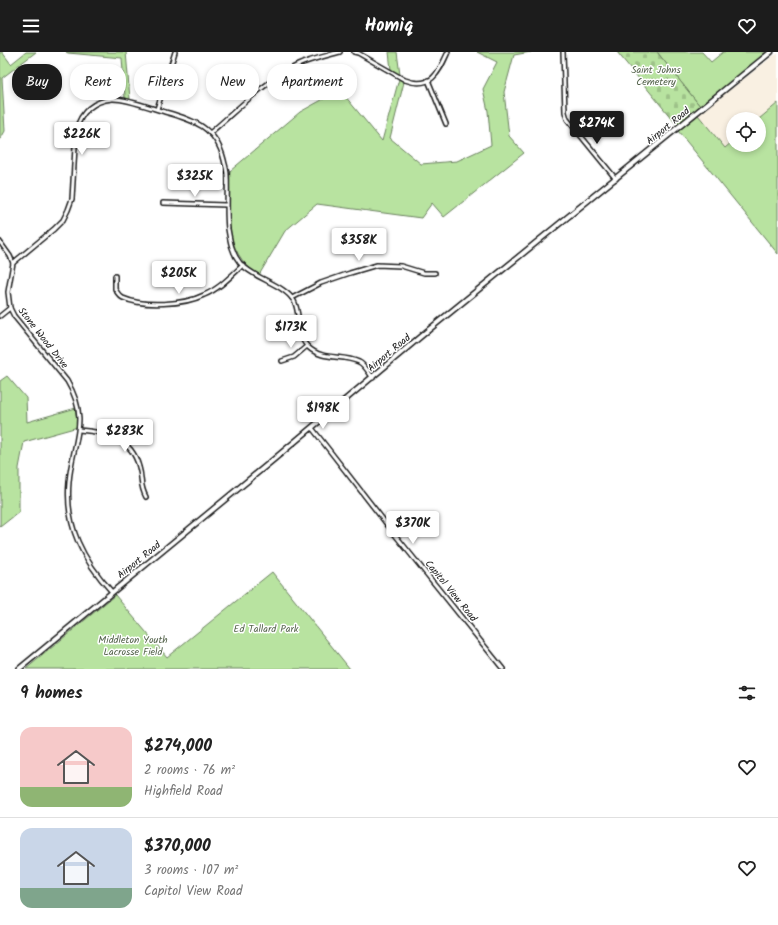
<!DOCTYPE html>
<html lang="en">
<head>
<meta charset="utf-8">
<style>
  :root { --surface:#fff; --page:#f2f2f2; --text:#222; --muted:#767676; --line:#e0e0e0; --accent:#1c1c1c }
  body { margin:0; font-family:Kalam,sans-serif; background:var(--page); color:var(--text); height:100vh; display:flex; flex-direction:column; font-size:15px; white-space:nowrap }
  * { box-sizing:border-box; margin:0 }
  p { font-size:13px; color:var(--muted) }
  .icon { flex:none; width:22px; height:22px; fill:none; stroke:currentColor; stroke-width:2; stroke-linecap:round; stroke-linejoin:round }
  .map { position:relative; height:617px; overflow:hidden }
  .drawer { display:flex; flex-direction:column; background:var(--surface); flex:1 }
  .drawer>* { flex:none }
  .guide { position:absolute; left:12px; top:12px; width:400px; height:36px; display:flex; gap:8px }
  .controls { position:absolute; left:726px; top:60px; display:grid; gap:8px }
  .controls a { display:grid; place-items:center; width:40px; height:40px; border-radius:50%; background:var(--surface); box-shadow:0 2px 6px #0003; font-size:20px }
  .price { position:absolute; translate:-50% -34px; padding:0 9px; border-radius:4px; background:#fff; color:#222; font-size:13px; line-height:26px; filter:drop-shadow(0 1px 2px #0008) }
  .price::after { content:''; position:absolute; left:50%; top:24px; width:12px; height:9px; margin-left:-6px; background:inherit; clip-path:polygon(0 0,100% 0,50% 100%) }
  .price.on { background:var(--accent); color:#fff }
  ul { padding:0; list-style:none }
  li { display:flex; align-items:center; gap:12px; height:100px; padding:0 20px }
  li+li { border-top:1px solid var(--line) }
  li span { display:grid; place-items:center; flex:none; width:112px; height:80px; border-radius:12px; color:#555 }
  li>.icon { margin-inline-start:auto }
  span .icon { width:48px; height:48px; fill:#fffc; stroke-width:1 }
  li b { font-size:17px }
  h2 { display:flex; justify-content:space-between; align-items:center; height:48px; padding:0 20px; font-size:17px }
  .pill { padding:0 14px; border-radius:16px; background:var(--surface); box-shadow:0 2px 6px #0003; font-size:14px; line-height:36px }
  .pill.on { background:var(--accent); color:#fff }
  header { display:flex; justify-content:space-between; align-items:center; height:52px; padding:0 20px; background:var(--accent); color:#fff; font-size:18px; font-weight:700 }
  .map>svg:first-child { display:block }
</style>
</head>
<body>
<header><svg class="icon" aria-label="menu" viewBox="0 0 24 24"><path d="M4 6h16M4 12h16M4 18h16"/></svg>Homiq<svg class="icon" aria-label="heart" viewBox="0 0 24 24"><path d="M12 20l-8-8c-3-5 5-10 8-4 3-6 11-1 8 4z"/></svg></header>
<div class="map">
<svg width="778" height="617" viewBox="0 0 778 617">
  <defs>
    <pattern id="cemetery-stones" width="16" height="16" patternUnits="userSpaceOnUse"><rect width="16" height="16" fill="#b8e3a0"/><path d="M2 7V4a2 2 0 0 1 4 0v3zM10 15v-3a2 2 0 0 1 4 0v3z" fill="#9ec289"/></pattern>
  </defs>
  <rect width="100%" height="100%" fill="#fff"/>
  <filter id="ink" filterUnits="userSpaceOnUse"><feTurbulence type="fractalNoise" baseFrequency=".025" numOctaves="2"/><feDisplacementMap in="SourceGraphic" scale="8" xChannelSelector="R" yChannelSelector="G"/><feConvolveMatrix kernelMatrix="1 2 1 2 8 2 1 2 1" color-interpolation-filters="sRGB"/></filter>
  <g filter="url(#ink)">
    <polygon fill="#f9f0e2" points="778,2 778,51 759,67 733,67 733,89 725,96 698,63 773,4"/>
    <g fill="#b8e3a0" stroke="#6a805e">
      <polygon points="0,0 2,0 11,12 26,0 36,0 2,26 5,79 0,88"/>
      <polygon points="66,0 126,0 130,47 125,46 122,6 68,1"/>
      <polygon points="389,0 397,0 400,23 391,18"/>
      <path d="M477,0h54l-17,3 -10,37 5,44 15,17 -80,64 -12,-14 -11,15 -104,-14 -32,27 -26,44c-38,-24 -30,-65 -29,-104l70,-59 40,-22 42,51 17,-62 5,3 -14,56 31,26 36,-3 34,-16 -3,-34 -5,-22 14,-27z"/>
      <polygon points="657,0 702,0 711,10 723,0 766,0 746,18 700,54"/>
      <polygon points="778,51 778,202 678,79 698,63 725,96 733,89 733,93 759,93 759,67"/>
      <polygon points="7,324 26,346 27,370 76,356 78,375 24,390 19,416 19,460 0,475 0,329"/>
      <polygon points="272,520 350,617 26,617 115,543 167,605"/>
    </g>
    <polygon fill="url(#cemetery-stones)" stroke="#6a805e" points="617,0 657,0 700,54 677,73"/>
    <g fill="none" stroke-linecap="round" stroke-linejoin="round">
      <defs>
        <g id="minor">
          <path d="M354,0l4,1 47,27c27,10 34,-8 43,-28"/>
          <polyline points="563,0 565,60 567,67 616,127"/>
          <polyline points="428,28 446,72"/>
          <polyline points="157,57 175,0"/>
          <path d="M210,81c27,-23 56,-53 88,-68 13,-6 28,-9 42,-13"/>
          <polyline points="163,151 226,153"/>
          <polyline points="0,190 10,204 13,211"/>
          <path d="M115,224v13c2,3 4,7 8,9 20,9 61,7 81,-3 15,-6 27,-19 39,-30"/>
          <polyline points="292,246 321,231 350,221 377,213 401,214 424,221 435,221"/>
          <polyline points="0,264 10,256"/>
          <polyline points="282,309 294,305 307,294"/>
          <polyline points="312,376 392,479 503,617"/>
          <path d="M79,378c27,2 52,7 60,37 4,13 0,17 7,30"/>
          <path d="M112,540c-29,-32 -47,-65 -43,-110 3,-40 22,-61 -2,-101l-53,-65 -4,-8 -2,-16 5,-29 41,-34 9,-9 5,-10 4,-11 4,-69c5,-18 17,-29 36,-31 13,-1 39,9 53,13 29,8 51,15 59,48 1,5 3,10 3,15 1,18 -1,36 1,54 2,12 4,24 12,34 14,16 44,21 54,38 7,12 2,35 14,46 15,14 34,7 51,15 5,2 10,11 14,16"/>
        </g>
        <polyline id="tertiary" points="19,617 273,408 426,280 771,0"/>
      </defs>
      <use href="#minor" stroke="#1c1c1c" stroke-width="6"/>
      <use href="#tertiary" stroke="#1c1c1c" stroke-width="7"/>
      <use href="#minor" stroke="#fff" stroke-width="3"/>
      <use href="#tertiary" stroke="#fff" stroke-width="4"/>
    </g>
  </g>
  <g text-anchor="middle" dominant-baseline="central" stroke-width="3" stroke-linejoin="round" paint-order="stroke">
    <g font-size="10" fill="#53624a" stroke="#fff">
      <text x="656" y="18">Saint Johns<tspan x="656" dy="12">Cemetery</tspan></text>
      <text x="266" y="577">Ed Tallard Park</text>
      <text x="133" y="588">Middleton Youth<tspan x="133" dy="12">Lacrosse Field</tspan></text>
    </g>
    <g font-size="10" fill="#1c1c1c" stroke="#fff">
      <text transform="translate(668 74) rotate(-39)">Airport Road</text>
      <text transform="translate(43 286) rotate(52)">Stone Wood Drive</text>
      <text transform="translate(389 301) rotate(-40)">Airport Road</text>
      <text transform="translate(139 508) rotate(-39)">Airport Road</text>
      <text transform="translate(451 539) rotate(51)">Capitol View Road</text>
    </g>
  </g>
</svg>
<div class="controls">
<a><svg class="icon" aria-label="locate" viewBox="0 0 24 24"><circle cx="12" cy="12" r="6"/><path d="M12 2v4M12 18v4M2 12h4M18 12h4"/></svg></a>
</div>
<b class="price on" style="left:597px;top:93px">$274K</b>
<b class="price" style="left:82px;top:104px">$226K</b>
<b class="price" style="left:195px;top:146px">$325K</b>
<b class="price" style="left:359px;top:210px">$358K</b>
<b class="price" style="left:179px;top:243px">$205K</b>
<b class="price" style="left:291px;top:297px">$173K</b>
<b class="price" style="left:323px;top:378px">$198K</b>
<b class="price" style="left:125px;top:401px">$283K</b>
<b class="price" style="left:413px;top:493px">$370K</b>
<div class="guide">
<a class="pill on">Buy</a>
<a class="pill">Rent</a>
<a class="pill">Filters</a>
<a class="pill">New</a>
<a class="pill">Apartment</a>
</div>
</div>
<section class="drawer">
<h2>9 homes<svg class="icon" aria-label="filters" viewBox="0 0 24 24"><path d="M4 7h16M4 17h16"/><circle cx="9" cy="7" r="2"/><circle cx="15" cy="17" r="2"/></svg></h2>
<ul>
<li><span style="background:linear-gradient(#f6c9c9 75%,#8fb573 0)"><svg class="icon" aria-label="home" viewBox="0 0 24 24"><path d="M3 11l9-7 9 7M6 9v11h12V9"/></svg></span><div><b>$274,000</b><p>2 rooms · 76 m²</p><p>Highfield Road</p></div><svg class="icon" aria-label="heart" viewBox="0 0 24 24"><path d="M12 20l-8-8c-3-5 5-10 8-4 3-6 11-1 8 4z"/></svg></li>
<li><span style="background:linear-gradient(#c9d6e8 75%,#7fa58c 0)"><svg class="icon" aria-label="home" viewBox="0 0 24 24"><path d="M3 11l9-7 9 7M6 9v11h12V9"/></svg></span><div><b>$370,000</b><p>3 rooms · 107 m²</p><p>Capitol View Road</p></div><svg class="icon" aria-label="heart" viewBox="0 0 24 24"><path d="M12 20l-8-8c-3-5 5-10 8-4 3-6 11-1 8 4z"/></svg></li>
</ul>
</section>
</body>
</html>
